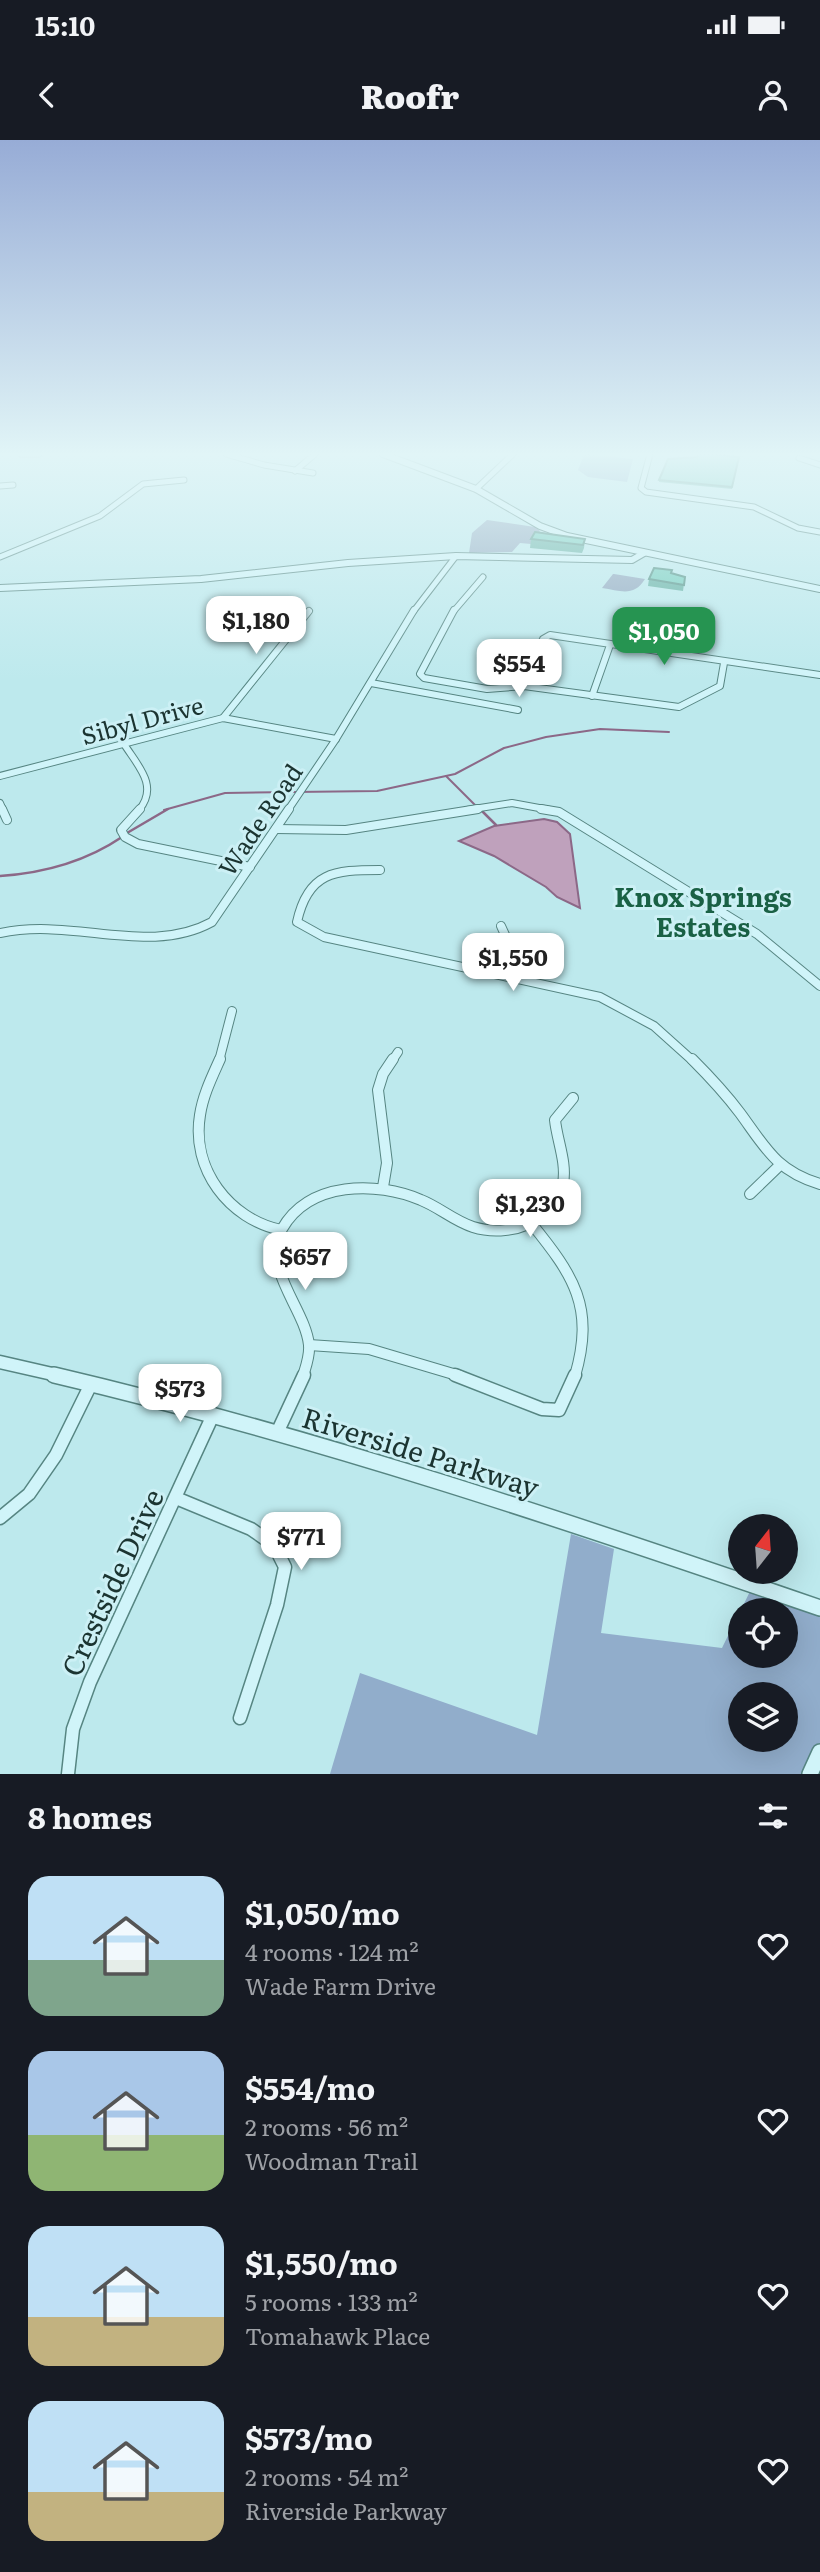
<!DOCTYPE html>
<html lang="en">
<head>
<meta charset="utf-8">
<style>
  :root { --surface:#171b24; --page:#242831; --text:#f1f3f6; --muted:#9ea1a6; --accent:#269451 }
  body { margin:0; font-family:Literata,serif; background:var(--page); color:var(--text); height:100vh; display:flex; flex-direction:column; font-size:26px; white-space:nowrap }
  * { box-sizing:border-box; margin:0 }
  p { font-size:23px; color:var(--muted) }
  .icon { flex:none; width:38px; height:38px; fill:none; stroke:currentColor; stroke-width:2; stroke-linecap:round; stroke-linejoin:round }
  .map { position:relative; height:1634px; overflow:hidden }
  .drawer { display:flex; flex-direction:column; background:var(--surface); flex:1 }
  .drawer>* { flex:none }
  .needle { width:46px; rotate:17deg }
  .tools { position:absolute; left:728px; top:1374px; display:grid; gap:14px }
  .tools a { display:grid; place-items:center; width:70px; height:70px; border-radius:50%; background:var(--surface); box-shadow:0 7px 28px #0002; font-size:35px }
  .price { position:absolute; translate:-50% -60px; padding:0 16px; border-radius:14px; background:#fff; color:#222; font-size:23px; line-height:46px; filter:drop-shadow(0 2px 4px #0008) }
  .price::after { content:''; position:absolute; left:50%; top:42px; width:21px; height:16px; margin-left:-10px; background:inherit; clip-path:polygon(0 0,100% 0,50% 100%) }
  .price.active { background:var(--accent); color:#fff }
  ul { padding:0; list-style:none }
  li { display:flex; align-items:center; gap:21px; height:175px; padding:0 28px }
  li span { display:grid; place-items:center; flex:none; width:196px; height:140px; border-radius:21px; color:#555 }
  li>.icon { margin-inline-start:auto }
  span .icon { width:84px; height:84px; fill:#fffc; stroke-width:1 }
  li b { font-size:30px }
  h2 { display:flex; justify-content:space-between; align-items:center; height:84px; padding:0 28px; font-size:30px }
  .status { display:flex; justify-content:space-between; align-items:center; height:49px; padding:0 35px; background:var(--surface); direction:ltr }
  .status svg { height:19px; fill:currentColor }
  header { display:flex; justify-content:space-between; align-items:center; height:91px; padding:0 28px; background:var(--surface); font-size:32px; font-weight:800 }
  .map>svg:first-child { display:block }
</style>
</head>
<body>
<div class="status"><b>15:10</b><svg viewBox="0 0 49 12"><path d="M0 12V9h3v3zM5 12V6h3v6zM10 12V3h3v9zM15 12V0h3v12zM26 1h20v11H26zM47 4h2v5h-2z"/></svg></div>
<header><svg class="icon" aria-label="back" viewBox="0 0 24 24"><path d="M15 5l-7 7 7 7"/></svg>Roofr<svg class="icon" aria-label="person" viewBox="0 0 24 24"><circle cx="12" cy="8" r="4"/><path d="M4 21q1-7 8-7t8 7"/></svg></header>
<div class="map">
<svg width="820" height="1634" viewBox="0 0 820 1634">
  <rect width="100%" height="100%" fill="#bde9ed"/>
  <g fill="#91adcb" fill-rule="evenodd">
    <polygon points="584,314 633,319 627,342 588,337 578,330"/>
    <path d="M571,1394l43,15 -13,84 121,15 18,-37v45h46v-46h-45l13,-27 66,23v168h-490l30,-101 177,62zM740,1554h46v46h-46z"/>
  </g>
  <g fill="#91a7bf">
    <polygon points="487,380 535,387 540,391 531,404 520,403 512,412 469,413 472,393"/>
    <path d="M613,434h1l31,5c-11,18 -24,12 -43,9z"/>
  </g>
  <polygon fill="#bfa1bc" stroke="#8c6887" stroke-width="2" points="544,679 557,682 570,694 580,768 557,757 546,747 494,716 459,701 494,686"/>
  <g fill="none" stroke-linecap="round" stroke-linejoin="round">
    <g stroke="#8c6887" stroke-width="2">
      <polyline points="446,636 476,666"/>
      <polyline points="164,670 225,653 377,651 455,634 504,608 546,597 600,589 669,592"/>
    </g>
    <g stroke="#8c6887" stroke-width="2.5">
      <polyline points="481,670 496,685"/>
      <polyline points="127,693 168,669"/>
      <path d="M0,736c45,-3 85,-14 122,-39"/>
    </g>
    <defs>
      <g id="minor-far4">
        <polyline points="21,314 39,314"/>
        <polyline points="226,314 264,325 313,333"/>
        <polyline points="650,314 641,348 646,352 754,367 798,388 820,392"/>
        <polyline points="799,318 820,325"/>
        <polyline points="295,331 315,314"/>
        <polyline points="0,346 13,345"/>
        <polyline points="476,349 513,314"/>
        <polyline points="0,417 100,376 143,344 184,340"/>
        <polyline points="413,472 456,416"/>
        <polyline points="453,472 483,437"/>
      </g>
      <g id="minor-far3">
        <polyline points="454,470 420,534 424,538 487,549 524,546 679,567 720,546 724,523"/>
        <polyline points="371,543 518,570"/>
        <polyline points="524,546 543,499 550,495 820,535"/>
        <polyline points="592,556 610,505"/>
        <polyline points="223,578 309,471"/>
        <path d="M124,604c14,22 35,42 15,66"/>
        <polyline points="0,636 223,578 336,599"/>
        <polyline points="0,663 3,670"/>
        <polyline points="288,670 336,599 414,470"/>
        <polyline points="467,670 512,663 550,670"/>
      </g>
      <g id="minor-far2">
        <polyline points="2,669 7,680"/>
        <polyline points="140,669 121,690 125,697 138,704 250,727"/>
        <polyline points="541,669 559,672 757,794 820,846"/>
        <polyline points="276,689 346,690 478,669"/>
        <path d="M380,730c-46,0 -72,2 -83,52l27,15 276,60 54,29 39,35"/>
        <path d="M0,793c74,-16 148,24 212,-11l77,-113"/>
        <polyline points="493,833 506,797 501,786"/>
        <polyline points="219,921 232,871"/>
        <polyline points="392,921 398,912"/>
      </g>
      <g id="minor-far1">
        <path d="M220,919c-8,18 -17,36 -20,56 -9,54 29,104 81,115"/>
        <path d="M692,919c17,17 33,34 48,54 25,34 36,58 80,71"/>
        <polyline points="383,1047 387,1023 378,950 383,934 393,919"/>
        <polyline points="750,1054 778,1027"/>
        <path d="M531,1083c43,53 64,84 44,153"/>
        <polyline points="309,1205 369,1209 460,1236"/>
        <path d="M303,1236c3,-10 7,-20 6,-31 -4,-37 -48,-77 -27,-116 27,-48 95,-48 139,-29 18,7 33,21 52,27 35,11 82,-4 90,-44 4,-20 -6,-43 -8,-63l18,-22"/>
      </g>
      <g id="minor">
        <polyline points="455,1235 542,1269 559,1270 575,1235"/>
        <polyline points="277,1293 304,1235"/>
        <polyline points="176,1358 251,1389 274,1405 285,1427 277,1465 240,1578"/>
        <polyline points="0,1378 29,1354 56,1315 91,1244"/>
        <polyline points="68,1634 73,1589 90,1542 213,1275"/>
      </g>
      <g id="tertiary-far2">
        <polyline points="383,314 476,349 540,386 567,396 820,449"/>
        <polyline points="0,448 201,439 348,423 456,416 632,420 644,413"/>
      </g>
      <polyline id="tertiary-far1" points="0,1222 61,1236"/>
      <g id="tertiary">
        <path d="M54,1235c260,61 513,146 766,233"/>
        <polyline points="810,1634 820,1612"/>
      </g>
    </defs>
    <use href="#minor-far4" stroke="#568582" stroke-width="7"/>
    <use href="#minor-far3" stroke="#568582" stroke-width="8"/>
    <use href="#minor-far2" stroke="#568582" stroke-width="10"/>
    <use href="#minor-far1" stroke="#568582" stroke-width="12"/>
    <use href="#minor" stroke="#568582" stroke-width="15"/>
    <use href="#tertiary-far2" stroke="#568582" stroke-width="8"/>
    <use href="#tertiary-far1" stroke="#568582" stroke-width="15"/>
    <use href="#tertiary" stroke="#568582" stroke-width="18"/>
    <use href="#minor-far4" stroke="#d0f4f9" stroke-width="5"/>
    <use href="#minor-far3" stroke="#d0f4f9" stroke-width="6"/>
    <use href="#minor-far2" stroke="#d0f4f9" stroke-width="8"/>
    <use href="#minor-far1" stroke="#d0f4f9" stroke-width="10"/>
    <use href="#minor" stroke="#d0f4f9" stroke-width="12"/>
    <use href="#tertiary-far2" stroke="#d0f4f9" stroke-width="6"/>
    <use href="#tertiary-far1" stroke="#d0f4f9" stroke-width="12"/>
    <use href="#tertiary" stroke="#d0f4f9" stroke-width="15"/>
  </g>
  <g fill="#62afa2">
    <polygon points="739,317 732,349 659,342 659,340"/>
    <polygon points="531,399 585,399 584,408 582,413 530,408"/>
    <polygon points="672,430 671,433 685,437 683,451 648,446 649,439"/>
  </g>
  <g fill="#72ccbc" stroke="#508f84" stroke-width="2">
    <polygon points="698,314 711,314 739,317 732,347 659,340 668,319 697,317"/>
    <polygon points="535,392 585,399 583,405 531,399"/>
    <polygon points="654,428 672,430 671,433 685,437 684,445 649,439"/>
  </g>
  <linearGradient id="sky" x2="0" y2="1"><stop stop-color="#97acd6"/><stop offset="0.58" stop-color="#e1f5f7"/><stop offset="1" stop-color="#e1f5f7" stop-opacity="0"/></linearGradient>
  <rect width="820" height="542" fill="url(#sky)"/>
  <g text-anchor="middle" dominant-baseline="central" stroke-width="6" stroke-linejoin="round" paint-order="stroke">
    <g font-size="24" fill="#1b3431" stroke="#ccf0f5">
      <text transform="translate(142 579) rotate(-15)">Sibyl Drive</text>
      <text transform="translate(259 679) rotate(-56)">Wade Road</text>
    </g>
    <g font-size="26" font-weight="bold" fill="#1a6145" stroke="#ccf0f5">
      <text x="703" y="755">Knox Springs<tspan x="703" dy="30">Estates</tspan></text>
    </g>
    <g font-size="28" fill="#1b3431" stroke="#ccf0f5">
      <text transform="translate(421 1311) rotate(17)">Riverside Parkway</text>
      <text transform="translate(111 1442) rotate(-65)">Crestside Drive</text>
    </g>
  </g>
</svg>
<div class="tools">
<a><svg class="needle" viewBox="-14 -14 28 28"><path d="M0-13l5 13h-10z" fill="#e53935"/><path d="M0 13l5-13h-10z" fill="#9ea1a6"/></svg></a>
<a><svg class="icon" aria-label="locate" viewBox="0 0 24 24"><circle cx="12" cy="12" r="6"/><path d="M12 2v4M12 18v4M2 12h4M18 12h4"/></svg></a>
<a><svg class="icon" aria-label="layers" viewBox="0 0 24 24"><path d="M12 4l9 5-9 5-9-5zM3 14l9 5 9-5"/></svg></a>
</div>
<b class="price" style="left:256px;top:516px">$1,180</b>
<b class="price active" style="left:664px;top:527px">$1,050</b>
<b class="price" style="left:519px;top:559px">$554</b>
<b class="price" style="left:513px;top:853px">$1,550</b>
<b class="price" style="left:530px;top:1099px">$1,230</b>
<b class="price" style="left:305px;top:1152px">$657</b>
<b class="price" style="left:180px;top:1284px">$573</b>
<b class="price" style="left:301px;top:1432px">$771</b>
</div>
<section class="drawer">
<h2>8 homes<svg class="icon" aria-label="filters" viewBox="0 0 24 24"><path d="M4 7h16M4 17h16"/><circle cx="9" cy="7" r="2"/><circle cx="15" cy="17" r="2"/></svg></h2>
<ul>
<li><span style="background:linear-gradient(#bfe0f5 60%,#7fa58c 0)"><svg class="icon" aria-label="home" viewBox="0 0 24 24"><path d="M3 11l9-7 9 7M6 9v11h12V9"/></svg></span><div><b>$1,050/mo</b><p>4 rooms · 124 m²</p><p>Wade Farm Drive</p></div><svg class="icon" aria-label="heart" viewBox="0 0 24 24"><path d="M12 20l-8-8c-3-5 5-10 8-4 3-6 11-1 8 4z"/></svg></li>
<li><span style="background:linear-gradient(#a9c7e8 60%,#8fb573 0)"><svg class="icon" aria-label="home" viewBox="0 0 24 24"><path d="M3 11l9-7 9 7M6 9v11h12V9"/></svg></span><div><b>$554/mo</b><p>2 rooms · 56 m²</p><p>Woodman Trail</p></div><svg class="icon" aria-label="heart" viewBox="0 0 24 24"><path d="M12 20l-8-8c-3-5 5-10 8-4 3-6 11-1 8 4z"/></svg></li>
<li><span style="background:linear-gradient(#bfe0f5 65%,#c2b280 0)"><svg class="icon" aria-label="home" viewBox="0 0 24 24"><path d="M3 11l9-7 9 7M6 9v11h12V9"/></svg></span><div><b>$1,550/mo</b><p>5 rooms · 133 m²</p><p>Tomahawk Place</p></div><svg class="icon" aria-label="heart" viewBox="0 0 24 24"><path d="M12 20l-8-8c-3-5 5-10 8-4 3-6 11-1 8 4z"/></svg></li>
<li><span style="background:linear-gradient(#bfe0f5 65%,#c2b280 0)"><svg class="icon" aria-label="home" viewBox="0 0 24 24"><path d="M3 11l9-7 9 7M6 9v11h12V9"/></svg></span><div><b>$573/mo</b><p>2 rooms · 54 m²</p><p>Riverside Parkway</p></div><svg class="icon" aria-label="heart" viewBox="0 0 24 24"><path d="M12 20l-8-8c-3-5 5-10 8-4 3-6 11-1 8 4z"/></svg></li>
</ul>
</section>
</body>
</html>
